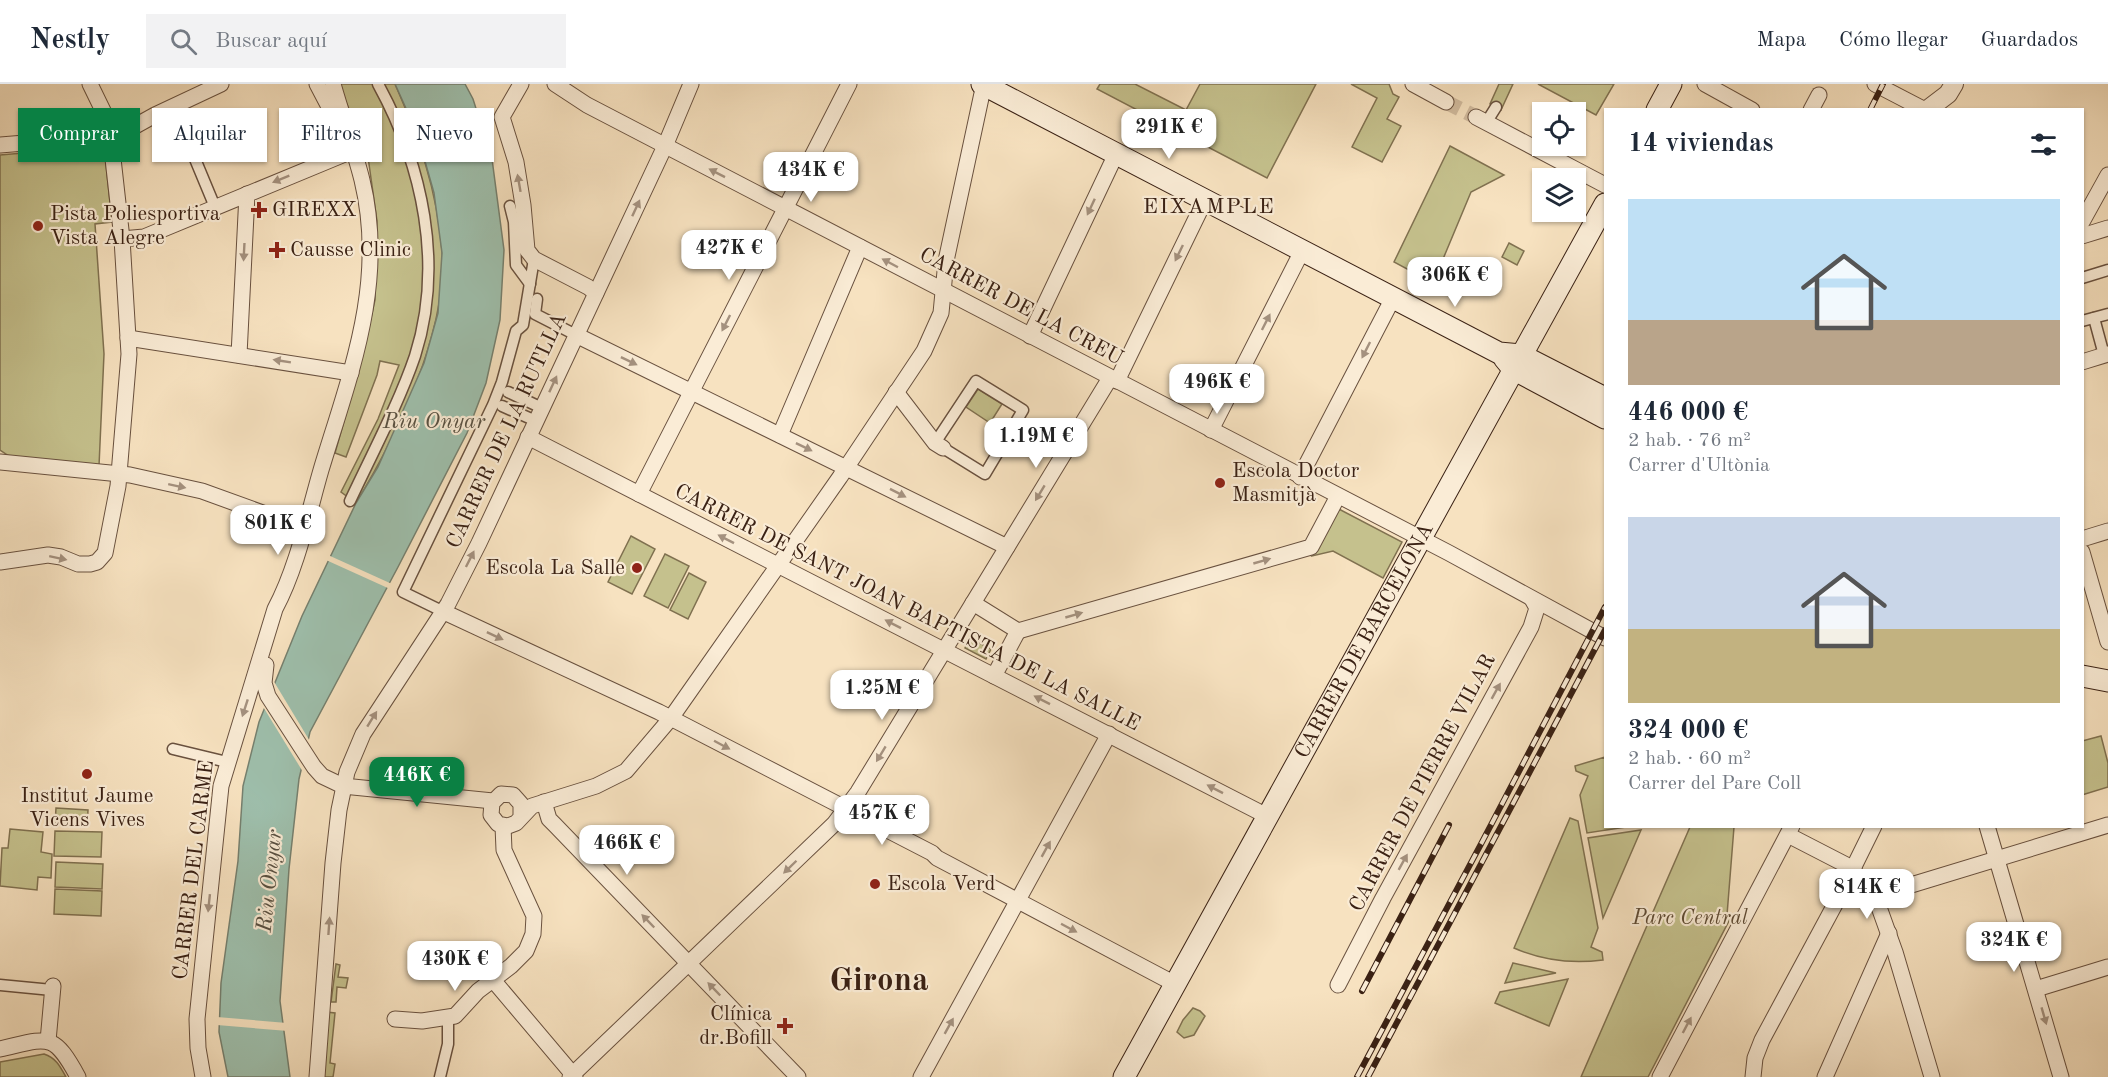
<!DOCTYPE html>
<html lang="es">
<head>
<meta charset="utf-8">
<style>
  :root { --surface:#fff; --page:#f2f2f3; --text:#1f2937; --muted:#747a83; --line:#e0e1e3; --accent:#0b8043 }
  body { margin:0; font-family:"Old Standard TT",serif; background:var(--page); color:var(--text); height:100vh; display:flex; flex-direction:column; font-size:22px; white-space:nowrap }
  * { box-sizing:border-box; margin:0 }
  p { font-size:20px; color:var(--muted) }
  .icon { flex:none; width:33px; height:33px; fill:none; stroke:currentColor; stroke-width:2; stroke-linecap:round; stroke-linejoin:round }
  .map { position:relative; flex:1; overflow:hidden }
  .sheet { position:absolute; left:1604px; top:24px; width:480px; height:720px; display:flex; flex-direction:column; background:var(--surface); border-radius:0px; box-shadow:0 2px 4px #0004 }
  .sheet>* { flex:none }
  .hud { position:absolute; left:18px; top:24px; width:570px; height:54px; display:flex; gap:12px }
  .tools { position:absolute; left:1532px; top:18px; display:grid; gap:12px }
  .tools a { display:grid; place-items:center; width:54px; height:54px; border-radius:0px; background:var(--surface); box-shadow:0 2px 4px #0004; font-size:30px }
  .price { position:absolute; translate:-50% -51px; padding:0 14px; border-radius:12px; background:#fff; color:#222; font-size:20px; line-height:39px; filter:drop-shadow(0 2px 3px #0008) }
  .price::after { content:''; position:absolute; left:50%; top:36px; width:18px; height:14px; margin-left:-9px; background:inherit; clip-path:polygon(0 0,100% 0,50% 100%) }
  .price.on { background:var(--accent); color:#fff }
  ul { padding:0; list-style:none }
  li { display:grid; align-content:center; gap:12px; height:318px; padding:0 24px }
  li span { display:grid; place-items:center; height:186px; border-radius:0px; color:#555 }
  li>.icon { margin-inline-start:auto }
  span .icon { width:108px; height:108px; fill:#fffc; stroke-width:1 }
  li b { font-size:26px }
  h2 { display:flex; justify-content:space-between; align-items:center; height:72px; padding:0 24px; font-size:26px }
  .tag { padding:0 21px; border-radius:0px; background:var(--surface); box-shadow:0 2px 4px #0004; font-size:21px; line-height:54px }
  .tag.on { background:var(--accent); color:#fff }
  header { display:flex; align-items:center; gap:36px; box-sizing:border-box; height:84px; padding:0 30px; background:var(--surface); border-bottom:2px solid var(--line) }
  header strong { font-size:28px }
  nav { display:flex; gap:33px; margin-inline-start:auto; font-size:21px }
  .search { width:420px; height:54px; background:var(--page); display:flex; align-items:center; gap:15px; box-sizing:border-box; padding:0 21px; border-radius:0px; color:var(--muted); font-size:22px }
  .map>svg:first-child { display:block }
</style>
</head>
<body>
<header>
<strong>Nestly</strong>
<div class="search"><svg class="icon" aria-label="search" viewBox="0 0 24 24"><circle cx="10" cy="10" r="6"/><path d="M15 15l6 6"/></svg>Buscar aquí</div>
<nav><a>Mapa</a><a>Cómo llegar</a><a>Guardados</a></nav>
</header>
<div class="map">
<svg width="2108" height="993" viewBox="0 0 2108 993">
  <rect width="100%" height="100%" fill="#f7e2c0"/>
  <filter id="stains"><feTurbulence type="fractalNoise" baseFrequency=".00333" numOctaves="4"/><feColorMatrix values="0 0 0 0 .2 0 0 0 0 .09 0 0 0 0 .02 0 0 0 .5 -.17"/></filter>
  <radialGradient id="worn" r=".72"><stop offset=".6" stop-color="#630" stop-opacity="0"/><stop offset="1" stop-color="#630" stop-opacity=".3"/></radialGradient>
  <g fill="#c5c18d" stroke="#807150" stroke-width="1.5">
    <path d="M338,0h57c24,55 42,105 47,167 6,80 -45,185 -86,252l-15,-11 37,-73 21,-54 -19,-4 -3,14 -31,82 -11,-4 28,-99 12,-54 2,-79 -10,-71z"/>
    <polygon points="1100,0 1135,0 1186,26 1200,0 1316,0 1267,94 1097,5"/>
    <polygon points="1351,0 1389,0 1393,10 1399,13 1387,35 1401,42 1382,78 1352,63 1377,14"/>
    <polygon points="1499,0 1513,0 1501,26 1490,20"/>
    <polygon points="1538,0 1614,0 1596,31"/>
    <polygon points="104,62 112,138 95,140 104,270 99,382 9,372 0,366 0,71"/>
    <polygon points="1450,62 1504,91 1471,108 1433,199 1394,178"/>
    <polygon points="1509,159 1524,167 1517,181 1502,173"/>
    <polygon points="978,305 1002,320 990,339 966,323"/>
    <polygon points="1337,424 1402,458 1383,494 1333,467 1312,472"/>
    <polygon points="631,452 655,465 632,510 608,498"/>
    <polygon points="665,470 689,482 668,524 644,512"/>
    <polygon points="689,489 706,498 688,535 670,526"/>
    <polygon points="970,554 991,565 986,575 965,564"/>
    <polygon points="2101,652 2108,679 2108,703 2082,711 2082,657"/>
    <polygon points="1605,673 1605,742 1626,743 1587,749 1580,711 1588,692 1576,687 1575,682"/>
    <polygon points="56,724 88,726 87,742 55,740"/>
    <path d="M1570,734l8,3 20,107 -7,19 11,5 1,8c-31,4 -60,1 -89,-12z"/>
    <polygon points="1690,743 1734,743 1727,831 1731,833 1648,993 1581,993"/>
    <polygon points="10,745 43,748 41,768 52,770 51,794 38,793 37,806 0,802 2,764 8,764"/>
    <polygon points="1641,746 1603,834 1588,754"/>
    <polygon points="55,747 102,748 101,773 54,772"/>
    <polygon points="56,778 103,780 102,805 55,803"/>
    <polygon points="55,805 102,807 101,832 54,830"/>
    <polygon points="1513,879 1556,889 1505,899"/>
    <polygon points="336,880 340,881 338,893 348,894 346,904 337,903 336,918 331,918"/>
    <polygon points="1568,895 1549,942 1495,919 1500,908"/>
    <polygon points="1193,924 1200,927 1205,932 1194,951 1184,954 1177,948 1183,936"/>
    <polygon points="326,928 335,929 330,979 335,980 333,993 322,993"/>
    <path d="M44,970c12,4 16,12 22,23h-66v-15z"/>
  </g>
  <polygon fill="#9ebfac" stroke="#76806f" stroke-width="1.5" points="395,0 465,0 473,15 492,75 504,166 500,236 486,299 467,349 398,483 310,648 299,695 289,785 280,917 290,993 228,993 219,948 221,899 238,777 243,702 259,638 302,532 356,419 378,383 405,322 424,279 438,229 442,169 434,109 417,49"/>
  <g fill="#f7e2c0">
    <polygon points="328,471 392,500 390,505 326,476"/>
    <polygon points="273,596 311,659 303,688 262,621"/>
    <polygon points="217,933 287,939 288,947 217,941"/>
  </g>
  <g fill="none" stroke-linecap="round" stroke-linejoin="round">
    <polyline stroke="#d1bb9e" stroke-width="15" stroke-dasharray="15 8" stroke-linecap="butt" points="1446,18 1476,33"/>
    <defs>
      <g id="pedestrian">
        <polyline points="173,22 215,123"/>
        <polyline points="1486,39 1496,23"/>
        <polyline points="510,122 514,138 516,181 530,200"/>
        <polyline points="2082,194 2108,186"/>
        <polyline points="537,215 535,230 576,251"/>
        <polyline points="2094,234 2104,271"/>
        <polyline points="2082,237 2108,230"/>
        <polyline points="508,308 542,324"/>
        <polyline points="502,322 536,337"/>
        <polyline points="935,359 976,297 1023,326 985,390 943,364"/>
        <path d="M350,417c21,-45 49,-98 65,-145 29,-91 8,-190 -37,-272"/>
        <polyline points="442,527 403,508 493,321 502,298 516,247 523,241 534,175"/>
        <polyline points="173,665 227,678"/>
        <polyline points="0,901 52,906"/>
        <polyline points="440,993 448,960 448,933"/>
      </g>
      <g id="minor">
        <polyline points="317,0 337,38"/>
        <polyline points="521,0 502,33 516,78 523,121 527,166 534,175 588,203 596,209"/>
        <polyline points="555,0 587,21 1449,469 1605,554"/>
        <polyline points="1413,0 1446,18"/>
        <polyline points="1705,0 1752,26"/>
        <polyline points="1875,0 1925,26"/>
        <polyline points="1811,26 1819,11"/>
        <polyline points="1476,33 1605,101"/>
        <polyline points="0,61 97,53 128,46 155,31 221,0"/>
        <polyline points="2082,138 2108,91"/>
        <polyline points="2082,152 2108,144"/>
        <polyline points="122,155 144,153 352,67"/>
        <polyline points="576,251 1007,463"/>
        <polyline points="1030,252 1116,70"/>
        <polyline points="128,254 351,289"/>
        <polyline points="239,271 247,110"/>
        <polyline points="2082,278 2108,270"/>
        <polyline points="1117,297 1205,116"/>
        <polyline points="896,308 935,359 943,364"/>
        <polyline points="1211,346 1302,167"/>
        <polyline points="780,351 860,163"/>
        <polyline points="528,353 1267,732"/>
        <polyline points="0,378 130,391 202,407 304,444"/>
        <polyline points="1300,393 1393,214"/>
        <polyline points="639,410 849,0"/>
        <polyline points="2082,455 2108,447"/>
        <polyline points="2082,468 2108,558"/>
        <polyline points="0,478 48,471 61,473 78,480 90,480 97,478 105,469 118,402 129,270 122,155 109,39 90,0"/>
        <polyline points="973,519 1018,547"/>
        <polyline points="442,527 659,628 932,769 937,774 1175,900"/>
        <polyline points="1018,547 1311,463 1338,412"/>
        <polyline points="266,581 264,599 268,612 314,683 322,692 343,702 493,717"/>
        <polyline points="994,592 1018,547"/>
        <polyline points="544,718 549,735 555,741 798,993"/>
        <polyline points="521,733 521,720 513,711 501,710 492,719 491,731 498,740 508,742 516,739 532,722 596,702 626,687 671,634 840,393 924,267 941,229 946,177 984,0"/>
        <polyline points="1987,742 2061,993"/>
        <polyline points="1788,751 1854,785"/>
        <polyline points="1847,798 1875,812 2108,741"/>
        <polyline points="1875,812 1895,868 1932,993"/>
        <polyline points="493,896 575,993"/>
        <polyline points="1338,901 1383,814 1531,543 1537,524 1532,515"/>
        <polyline points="2036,905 2108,883"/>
        <polyline points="395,935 422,937 455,932 478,907 511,882 526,867 533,850 534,832 504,766 503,742"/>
        <polyline points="48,957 53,902"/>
        <path d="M0,965c48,-11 53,-18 78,28"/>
        <path d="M203,993l-5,-29 -1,-29 24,-233 54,-177c22,-41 33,-94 46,-139 29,-96 66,-187 41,-290 -8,-32 -20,-64 -29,-96"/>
        <polyline points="317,993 333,779 339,726 347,688 363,650 448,520 479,459 665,62 691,0"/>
        <polyline points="570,993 834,740 858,708 1110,294"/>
        <polyline points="921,993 1109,650"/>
        <polyline points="1660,993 1792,742"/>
        <polyline points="1753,993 1755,974 1762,956 1840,811 1874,742"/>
        <polyline points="1825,993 1889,849"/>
      </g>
      <polyline id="tertiary" points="1927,26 1948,10 1954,0"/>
      <g id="secondary">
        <polyline points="982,0 1499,269 1521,271 1605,314"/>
        <polyline points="1657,26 1671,0"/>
        <polyline points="1504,274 1513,285 1605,334"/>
        <polyline points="2082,592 2108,597"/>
        <path id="s1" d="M1124,993l481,-873"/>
      </g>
    </defs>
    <use href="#pedestrian" stroke="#69513f" stroke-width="13"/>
    <use href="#minor" stroke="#69513f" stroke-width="17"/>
    <use href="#tertiary" stroke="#69513f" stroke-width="20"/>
    <use href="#secondary" stroke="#3a2114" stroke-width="23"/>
    <use href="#pedestrian" stroke="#faecd6" stroke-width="10"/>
    <use href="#minor" stroke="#faecd6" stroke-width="15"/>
    <use href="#tertiary" stroke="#faecd6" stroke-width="18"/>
    <use href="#secondary" stroke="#faecd6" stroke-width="21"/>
    <defs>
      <g id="rail">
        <polyline points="1870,26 1883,0"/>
        <polyline points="1362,907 1449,741"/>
        <polyline points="1357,993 1481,760 1605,523"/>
        <polyline points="1368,993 1605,546"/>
      </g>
    </defs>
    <use href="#rail" stroke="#3a2114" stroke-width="6"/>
    <use href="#rail" stroke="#faecd6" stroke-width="4" stroke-dasharray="11" stroke-linecap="butt"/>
  </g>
  <defs><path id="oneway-solid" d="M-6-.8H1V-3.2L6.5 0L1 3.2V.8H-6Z" transform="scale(1.5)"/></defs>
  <g fill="#a4917f">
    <use href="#oneway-solid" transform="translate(717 89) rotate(-153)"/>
    <use href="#oneway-solid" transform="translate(281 95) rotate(158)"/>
    <use href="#oneway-solid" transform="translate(519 99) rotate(-100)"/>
    <use href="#oneway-solid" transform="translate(1091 123) rotate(115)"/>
    <use href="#oneway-solid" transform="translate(636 124) rotate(-65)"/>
    <use href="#oneway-solid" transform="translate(244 168) rotate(93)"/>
    <use href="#oneway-solid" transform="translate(1179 169) rotate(116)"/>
    <use href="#oneway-solid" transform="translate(890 179) rotate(-152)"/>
    <use href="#oneway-solid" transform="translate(1266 238) rotate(-63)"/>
    <use href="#oneway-solid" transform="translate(726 239) rotate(117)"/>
    <use href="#oneway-solid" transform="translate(1366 266) rotate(117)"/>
    <use href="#oneway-solid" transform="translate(282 277) rotate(-171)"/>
    <use href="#oneway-solid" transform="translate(629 277) rotate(26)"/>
    <use href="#oneway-solid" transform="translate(553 300) rotate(-65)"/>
    <use href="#oneway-solid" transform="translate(804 363) rotate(26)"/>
    <use href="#oneway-solid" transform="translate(177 402) rotate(12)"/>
    <use href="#oneway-solid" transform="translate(898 409) rotate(27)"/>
    <use href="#oneway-solid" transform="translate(1040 409) rotate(121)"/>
    <use href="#oneway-solid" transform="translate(726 455) rotate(-153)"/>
    <use href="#oneway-solid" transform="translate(58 474) rotate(12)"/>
    <use href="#oneway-solid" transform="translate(470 475) rotate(-63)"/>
    <use href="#oneway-solid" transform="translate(1262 477) rotate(-16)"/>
    <use href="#oneway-solid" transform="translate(1074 531) rotate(-16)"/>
    <use href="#oneway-solid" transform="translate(893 540) rotate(-153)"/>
    <use href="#oneway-solid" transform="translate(495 552) rotate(25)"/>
    <use href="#oneway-solid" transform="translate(1496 607) rotate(-61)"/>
    <use href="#oneway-solid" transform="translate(1042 616) rotate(-153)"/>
    <use href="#oneway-solid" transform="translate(245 624) rotate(108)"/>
    <use href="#oneway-solid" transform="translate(372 635) rotate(-58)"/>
    <use href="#oneway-solid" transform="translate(722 661) rotate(28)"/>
    <use href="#oneway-solid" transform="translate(881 670) rotate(121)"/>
    <use href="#oneway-solid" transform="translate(1215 705) rotate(-153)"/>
    <use href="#oneway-solid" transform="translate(1046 765) rotate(-61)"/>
    <use href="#oneway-solid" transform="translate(1403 778) rotate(-61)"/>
    <use href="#oneway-solid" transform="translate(790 783) rotate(136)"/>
    <use href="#oneway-solid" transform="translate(209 819) rotate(96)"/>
    <use href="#oneway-solid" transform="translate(648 837) rotate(-134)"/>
    <use href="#oneway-solid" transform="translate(329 842) rotate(-86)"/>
    <use href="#oneway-solid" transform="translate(1069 844) rotate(28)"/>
    <use href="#oneway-solid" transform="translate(714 905) rotate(-134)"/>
    <use href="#oneway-solid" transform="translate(2044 932) rotate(74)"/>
    <use href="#oneway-solid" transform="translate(1687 941) rotate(-62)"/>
    <use href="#oneway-solid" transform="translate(949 942) rotate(-61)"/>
  </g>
  <g fill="#8f2418" stroke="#faecd6" stroke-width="2">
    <path d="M256 117h6v6h6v6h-6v6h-6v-6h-6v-6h6z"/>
    <circle cx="38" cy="142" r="6"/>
    <path d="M274 157h6v6h6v6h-6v6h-6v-6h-6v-6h6z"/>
    <circle cx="1220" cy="399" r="6"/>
    <circle cx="637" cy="484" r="6"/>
    <circle cx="87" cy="690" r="6"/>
    <circle cx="875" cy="800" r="6"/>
    <path d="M782 933h6v6h6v6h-6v6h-6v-6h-6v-6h6z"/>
  </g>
  <g text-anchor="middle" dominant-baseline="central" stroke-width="4.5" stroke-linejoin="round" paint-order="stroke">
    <g font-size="21" fill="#3a2114" stroke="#faecd6" text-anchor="start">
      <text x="272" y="126">GIREXX</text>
      <text x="50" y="130">Pista Poliesportiva<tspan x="50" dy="24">Vista Alegre</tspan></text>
      <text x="290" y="166">Causse Clinic</text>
      <text x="1232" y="387">Escola Doctor<tspan x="1232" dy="24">Masmitjà</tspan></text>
      <text x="625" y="484" text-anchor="end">Escola La Salle</text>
      <text x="87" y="712" text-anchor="middle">Institut Jaume<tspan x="87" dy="24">Vicens Vives</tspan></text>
      <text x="887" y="800">Escola Verd</text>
      <text x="772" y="930" text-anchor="end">Clínica<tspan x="772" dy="24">dr.Bofill</tspan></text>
    </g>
    <g font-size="21" fill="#3a2114" stroke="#faecd6">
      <text transform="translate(1021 223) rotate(28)">CARRER DE LA CREU</text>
      <text transform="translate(507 347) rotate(-65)">CARRER DE LA RUTLLA</text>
      <text transform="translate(907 524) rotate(27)">CARRER DE SANT JOAN BAPTISTA DE LA SALLE</text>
      <text stroke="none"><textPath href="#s1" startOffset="498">CARRER DE BARCELONA</textPath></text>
      <text transform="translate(1423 699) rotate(-62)">CARRER DE PIERRE VILAR</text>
      <text transform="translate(194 786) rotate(-83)">CARRER DEL CARME</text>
    </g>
    <g font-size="21" font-style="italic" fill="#5d4932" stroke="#faecd6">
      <text x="1690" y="834">Parc Central</text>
    </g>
    <g font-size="22" letter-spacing="1.5" fill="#3a2114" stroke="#faecd6">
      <text x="1209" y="123">EIXAMPLE</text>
    </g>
    <g font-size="22" font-style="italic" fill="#585042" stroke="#faecd6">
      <text x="434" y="338">Riu Onyar</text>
      <text transform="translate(270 797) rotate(-84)">Riu Onyar</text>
    </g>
    <g font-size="33" font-weight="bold" fill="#3a2114" stroke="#faecd6">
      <text x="879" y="897">Girona</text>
    </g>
  </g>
  <rect width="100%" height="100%" filter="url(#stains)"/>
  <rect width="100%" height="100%" fill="url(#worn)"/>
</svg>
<div class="tools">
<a><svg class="icon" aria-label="locate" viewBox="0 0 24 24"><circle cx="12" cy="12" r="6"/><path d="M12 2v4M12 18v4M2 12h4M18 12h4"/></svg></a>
<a><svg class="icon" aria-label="layers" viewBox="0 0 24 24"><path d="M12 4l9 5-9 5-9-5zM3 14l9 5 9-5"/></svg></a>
</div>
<b class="price" style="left:1169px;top:76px">291K €</b>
<b class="price" style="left:811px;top:119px">434K €</b>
<b class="price" style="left:729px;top:197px">427K €</b>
<b class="price" style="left:1455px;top:224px">306K €</b>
<b class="price" style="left:1217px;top:331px">496K €</b>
<b class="price" style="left:1036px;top:385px">1.19M €</b>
<b class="price" style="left:278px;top:472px">801K €</b>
<b class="price" style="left:882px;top:637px">1.25M €</b>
<b class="price on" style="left:417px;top:724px">446K €</b>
<b class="price" style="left:882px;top:762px">457K €</b>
<b class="price" style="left:627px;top:792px">466K €</b>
<b class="price" style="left:1867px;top:836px">814K €</b>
<b class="price" style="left:2014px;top:889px">324K €</b>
<b class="price" style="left:455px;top:908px">430K €</b>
<div class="hud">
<a class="tag on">Comprar</a>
<a class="tag">Alquilar</a>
<a class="tag">Filtros</a>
<a class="tag">Nuevo</a>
</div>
<section class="sheet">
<h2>14 viviendas<svg class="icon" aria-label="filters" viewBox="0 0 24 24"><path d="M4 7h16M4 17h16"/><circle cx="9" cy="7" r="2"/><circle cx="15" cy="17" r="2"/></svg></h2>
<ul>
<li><span style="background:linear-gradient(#bfe0f5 65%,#b9a48a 0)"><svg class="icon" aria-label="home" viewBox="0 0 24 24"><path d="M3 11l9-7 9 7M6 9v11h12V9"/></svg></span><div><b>446 000 €</b><p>2 hab. · 76 m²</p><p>Carrer d'Ultònia</p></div></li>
<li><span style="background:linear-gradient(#c9d6e8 60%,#c2b280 0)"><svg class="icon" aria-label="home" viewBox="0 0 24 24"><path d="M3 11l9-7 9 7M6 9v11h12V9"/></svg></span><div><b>324 000 €</b><p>2 hab. · 60 m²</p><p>Carrer del Pare Coll</p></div></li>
</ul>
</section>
</div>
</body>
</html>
